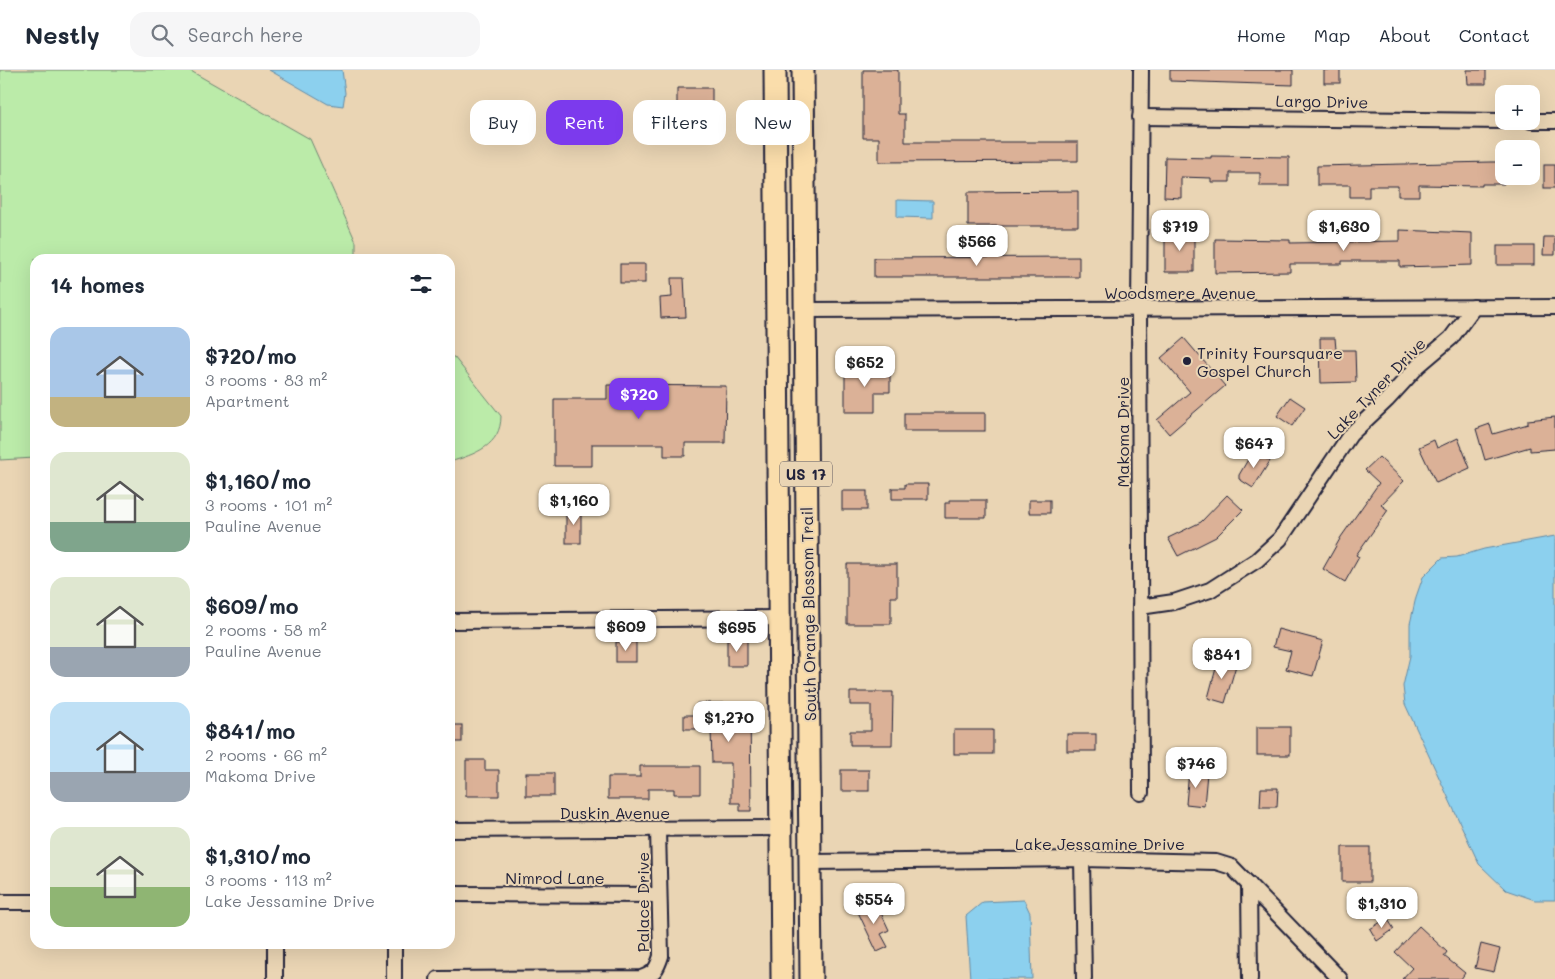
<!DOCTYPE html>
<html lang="en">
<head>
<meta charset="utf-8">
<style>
  :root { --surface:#fff; --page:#f6f6f7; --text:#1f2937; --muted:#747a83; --line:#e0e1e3; --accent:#7c3aed }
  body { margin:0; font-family:Mali,sans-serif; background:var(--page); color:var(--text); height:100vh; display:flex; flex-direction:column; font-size:19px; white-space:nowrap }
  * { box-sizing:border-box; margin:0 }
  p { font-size:16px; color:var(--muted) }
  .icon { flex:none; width:28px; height:28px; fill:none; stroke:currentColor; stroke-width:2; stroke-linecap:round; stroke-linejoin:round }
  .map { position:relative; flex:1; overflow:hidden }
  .side { position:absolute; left:30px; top:184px; width:425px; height:695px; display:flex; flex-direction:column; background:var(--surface); border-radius:15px; box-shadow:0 5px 20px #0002 }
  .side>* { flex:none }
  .banner { position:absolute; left:470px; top:30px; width:475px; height:45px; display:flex; gap:10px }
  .tools { position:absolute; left:1495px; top:15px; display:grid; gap:10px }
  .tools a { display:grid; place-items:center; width:45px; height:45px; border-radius:10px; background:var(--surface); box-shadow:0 5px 20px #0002; font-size:25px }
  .price { position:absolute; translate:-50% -42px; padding:0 11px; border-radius:10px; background:#fff; color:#222; font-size:16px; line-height:32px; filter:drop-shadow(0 1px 2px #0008) }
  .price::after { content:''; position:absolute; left:50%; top:30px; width:15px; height:11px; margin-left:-8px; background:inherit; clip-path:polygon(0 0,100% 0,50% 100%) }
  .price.on { background:var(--accent); color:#fff }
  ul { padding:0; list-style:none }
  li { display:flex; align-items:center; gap:15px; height:125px; padding:0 20px }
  li span { display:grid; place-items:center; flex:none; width:140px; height:100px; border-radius:15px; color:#555 }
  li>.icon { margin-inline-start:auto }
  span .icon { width:60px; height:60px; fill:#fffc; stroke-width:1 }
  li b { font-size:21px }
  h2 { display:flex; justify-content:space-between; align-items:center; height:60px; padding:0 20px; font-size:21px }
  .tag { padding:0 18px; border-radius:15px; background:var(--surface); box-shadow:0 5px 20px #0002; font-size:18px; line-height:45px }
  .tag.on { background:var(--accent); color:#fff }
  header { display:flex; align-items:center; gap:30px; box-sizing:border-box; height:70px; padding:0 25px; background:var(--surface); border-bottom:1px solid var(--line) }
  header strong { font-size:24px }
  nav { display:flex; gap:28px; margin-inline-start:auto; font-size:18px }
  .search { width:350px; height:45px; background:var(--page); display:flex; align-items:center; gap:12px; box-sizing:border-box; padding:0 18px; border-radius:15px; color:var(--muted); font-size:19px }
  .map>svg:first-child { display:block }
</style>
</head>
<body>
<header>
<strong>Nestly</strong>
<div class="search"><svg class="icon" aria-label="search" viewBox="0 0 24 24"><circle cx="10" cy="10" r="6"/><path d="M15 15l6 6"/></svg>Search here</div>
<nav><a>Home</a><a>Map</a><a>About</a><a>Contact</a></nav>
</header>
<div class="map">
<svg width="1555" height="909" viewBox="0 0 1555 909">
  <rect width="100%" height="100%" fill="#ead5b4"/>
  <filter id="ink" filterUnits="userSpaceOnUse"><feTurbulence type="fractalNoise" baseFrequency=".02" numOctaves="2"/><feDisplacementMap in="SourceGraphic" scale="10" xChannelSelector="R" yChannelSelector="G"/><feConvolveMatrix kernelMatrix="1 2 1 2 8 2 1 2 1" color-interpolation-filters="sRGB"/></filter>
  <g filter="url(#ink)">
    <g fill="#bbeba9" stroke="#6e8672">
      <polygon points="0,0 189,0 310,69 356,172 356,189 35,189 35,388 0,390"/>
      <path d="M450,287h4l47,59c0,30 -26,38 -51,46z"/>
    </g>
    <g fill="#8cd0ee" stroke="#628aa6">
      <polygon points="269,0 342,0 345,23 343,36 328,34"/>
      <polygon points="897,130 933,131 933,148 897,147"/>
      <polygon points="1555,466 1555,830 1535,830 1506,820 1479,794 1405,634 1403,616 1410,586 1410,554 1416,527 1423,507 1442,488 1457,487 1484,479"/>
      <polygon points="1024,830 1030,843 1032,909 970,909 966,846 983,832"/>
    </g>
    <g fill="#dbb197" stroke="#22223b">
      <polygon points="863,0 898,0 898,44 905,44 905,72 1078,72 1078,91 879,92 879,68 863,68"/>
      <polygon points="1170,0 1293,0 1293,15 1170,11"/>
      <rect x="1324" y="0" width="16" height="13"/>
      <polygon points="1467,0 1486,0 1486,14 1468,14"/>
      <polygon points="677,18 712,18 712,49 701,49 701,59 677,59"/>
      <polygon points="1211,86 1289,87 1289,116 1260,116 1260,103 1230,103 1230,112 1211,112 1211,108 1181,107 1181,128 1164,127 1165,87 1211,88"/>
      <polygon points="1491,92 1504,92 1504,114 1482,114 1482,116 1419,115 1419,126 1398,126 1398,116 1369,116 1369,127 1350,127 1350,115 1317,115 1317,96"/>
      <rect x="1544" y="95" width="11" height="23"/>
      <polygon points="1078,121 1078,156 968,156 968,122"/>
      <polygon points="1175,159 1194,159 1194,202 1165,202 1165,170 1175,170"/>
      <polygon points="1400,160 1472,163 1472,195 1400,197 1400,191 1342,191 1342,194 1290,194 1290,202 1215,203 1215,169 1290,170 1290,173 1400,171"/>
      <polygon points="1544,167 1555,167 1555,185 1543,185"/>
      <rect x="1497" y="176" width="37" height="19"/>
      <polygon points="1079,187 1079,207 874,207 874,188"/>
      <rect x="620" y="194" width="25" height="19"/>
      <polygon points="671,208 684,208 686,247 661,248 660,228 672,227"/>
      <polygon points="1184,268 1225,316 1169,364 1157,350 1190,322 1161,288"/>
      <polygon points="1320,268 1335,268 1336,280 1355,280 1356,312 1321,313"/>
      <polygon points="845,298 890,298 890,322 875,322 875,342 845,342"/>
      <polygon points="607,315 726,316 725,373 685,373 685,386 664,386 664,374 592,374 592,396 554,396 554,329 607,329"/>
      <polygon points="1290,327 1305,337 1292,356 1277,346"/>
      <rect x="904" y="343" width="81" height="18"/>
      <polygon points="1555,347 1555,379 1530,381 1530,377 1485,390 1476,359 1490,354 1493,364 1528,354 1528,350"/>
      <polygon points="1458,368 1470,398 1436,413 1419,377 1434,370 1437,378"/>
      <polygon points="1253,381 1270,391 1253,418 1239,409 1239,405"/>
      <polygon points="1379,387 1404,411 1381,435 1388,440 1356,485 1359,487 1345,512 1323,499 1341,467 1379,413 1365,400"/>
      <polygon points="905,414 928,414 928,429 892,429 892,418 905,418"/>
      <rect x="842" y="421" width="25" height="19"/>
      <polygon points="1227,425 1243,440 1216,467 1178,486 1168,468 1201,452"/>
      <polygon points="949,430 986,430 986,448 945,448 945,433 949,433"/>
      <rect x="1029" y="430" width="21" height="13"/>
      <rect x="566" y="439" width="15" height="34"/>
      <polygon points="847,494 897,494 897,527 891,527 891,554 847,554"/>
      <polygon points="1278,559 1323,571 1313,606 1286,599 1291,581 1273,577"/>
      <rect x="727" y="569" width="20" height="27"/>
      <rect x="616" y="572" width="20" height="20"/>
      <polygon points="1219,587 1237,592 1225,633 1208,628"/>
      <polygon points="850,622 893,622 892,675 850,675 850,661 871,661 871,635 850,635"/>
      <polygon points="697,633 750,633 751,741 740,741 740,733 731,733 731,693 712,693 711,659 684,659 684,645 697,645"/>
      <rect x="450" y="655" width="12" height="17"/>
      <rect x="1257" y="657" width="33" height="28"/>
      <rect x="954" y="660" width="39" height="24"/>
      <rect x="1067" y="664" width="29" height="17"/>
      <polygon points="466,690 485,690 485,700 499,700 499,726 466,726"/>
      <polygon points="640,696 700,696 700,724 674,724 674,719 648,719 648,729 608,729 608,707 640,707"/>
      <rect x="841" y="700" width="28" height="21"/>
      <polygon points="1189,701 1207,703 1204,736 1186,734"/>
      <rect x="526" y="703" width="28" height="23"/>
      <polygon points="1261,718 1278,718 1277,737 1260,737"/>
      <rect x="1342" y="777" width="28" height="35"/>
      <polygon points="876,832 889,860 881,864 888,877 877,882 857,840"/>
      <polygon points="1387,848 1394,859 1377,871 1370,859"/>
      <polygon points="1419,856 1447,882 1444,886 1465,903 1461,909 1402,909 1412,898 1395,882"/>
      <polygon points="1481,874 1500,879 1494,902 1475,898"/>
    </g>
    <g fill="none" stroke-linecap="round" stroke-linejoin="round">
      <defs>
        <g id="street">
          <polyline points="1141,0 1139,240 1141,723"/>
          <polyline points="1140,47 1504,51"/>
          <polyline points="1531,51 1555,51"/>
          <polyline points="804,240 1555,237"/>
          <polyline points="1140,537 1174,532 1210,520 1257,490 1280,469 1350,365 1387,330 1418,296 1451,268 1474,237"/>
          <polyline points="450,551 779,548"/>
          <polyline points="450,760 781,758"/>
          <polyline points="1082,789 1084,909"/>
          <polyline points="810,792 1082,789 1216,792 1232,797 1340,909"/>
          <polyline points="1249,814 1250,909"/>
          <polyline points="450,824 659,825"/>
          <polyline points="0,832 35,832"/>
          <polyline points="275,874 275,909"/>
          <polyline points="394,874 394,909"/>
          <path d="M438,909l203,-1c13,-4 16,-9 20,-22l-3,-126"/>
        </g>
        <g id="primary">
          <polyline points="775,0 782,909"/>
          <polyline points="803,0 811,909"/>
        </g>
      </defs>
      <use href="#street" stroke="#22223b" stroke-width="18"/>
      <use href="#primary" stroke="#22223b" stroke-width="25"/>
      <use href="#street" stroke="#ead5b4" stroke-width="14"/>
      <use href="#primary" stroke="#faddab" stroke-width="21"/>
    </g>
  </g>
  <circle fill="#22223b" stroke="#ead5b4" stroke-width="2" cx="1187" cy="291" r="5"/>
  <g text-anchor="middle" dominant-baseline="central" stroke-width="4" stroke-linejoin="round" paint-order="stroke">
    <rect fill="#ead5b4" stroke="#5e585f" stroke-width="1" x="780" y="391.5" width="52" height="25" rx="4"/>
    <g font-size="15" font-weight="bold" fill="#22223b">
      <text x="806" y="404">US 17</text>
    </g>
    <g font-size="16" fill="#22223b" stroke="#ead5b4">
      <text transform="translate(1322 31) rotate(1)">Largo Drive</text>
      <text x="1180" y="222">Woodsmere Avenue</text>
      <text transform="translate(1376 318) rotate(-46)">Lake Tyner Drive</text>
      <text transform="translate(1122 362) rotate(-90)">Makoma Drive</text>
      <text transform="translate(808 544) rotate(-91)">South Orange Blossom Trail</text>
      <text x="615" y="742">Duskin Avenue</text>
      <text x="1100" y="773">Lake Jessamine Drive</text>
      <text x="555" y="807">Nimrod Lane</text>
      <text transform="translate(642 832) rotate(-90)">Palace Drive</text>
    </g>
    <g font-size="16" fill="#22223b" stroke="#ead5b4" text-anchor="start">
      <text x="1197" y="282">Trinity Foursquare<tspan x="1197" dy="18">Gospel Church</tspan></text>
    </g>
  </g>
</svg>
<div class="tools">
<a>+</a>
<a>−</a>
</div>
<b class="price" style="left:1180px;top:182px">$719</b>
<b class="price" style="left:1344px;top:182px">$1,630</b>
<b class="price" style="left:977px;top:197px">$566</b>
<b class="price" style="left:865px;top:318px">$652</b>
<b class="price on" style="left:639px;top:350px">$720</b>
<b class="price" style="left:1254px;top:399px">$647</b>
<b class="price" style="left:574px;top:456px">$1,160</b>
<b class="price" style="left:626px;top:582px">$609</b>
<b class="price" style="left:737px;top:583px">$695</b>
<b class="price" style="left:1222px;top:610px">$841</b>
<b class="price" style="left:729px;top:673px">$1,270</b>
<b class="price" style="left:1196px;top:719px">$746</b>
<b class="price" style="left:874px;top:855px">$554</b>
<b class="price" style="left:1382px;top:859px">$1,310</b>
<div class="banner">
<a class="tag">Buy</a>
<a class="tag on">Rent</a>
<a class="tag">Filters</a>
<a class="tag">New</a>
</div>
<section class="side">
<h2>14 homes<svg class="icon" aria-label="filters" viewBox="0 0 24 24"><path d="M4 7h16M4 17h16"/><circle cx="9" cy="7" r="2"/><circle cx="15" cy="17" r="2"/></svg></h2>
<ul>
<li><span style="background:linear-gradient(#a9c7e8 70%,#c2b280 0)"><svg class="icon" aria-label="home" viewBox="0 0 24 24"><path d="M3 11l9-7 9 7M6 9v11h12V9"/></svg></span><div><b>$720/mo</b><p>3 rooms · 83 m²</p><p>Apartment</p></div></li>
<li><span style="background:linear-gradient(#dfe7d0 70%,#7fa58c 0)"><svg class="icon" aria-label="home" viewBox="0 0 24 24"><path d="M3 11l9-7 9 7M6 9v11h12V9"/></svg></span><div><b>$1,160/mo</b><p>3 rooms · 101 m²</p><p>Pauline Avenue</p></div></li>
<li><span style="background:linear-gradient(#dfe7d0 70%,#9aa5b1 0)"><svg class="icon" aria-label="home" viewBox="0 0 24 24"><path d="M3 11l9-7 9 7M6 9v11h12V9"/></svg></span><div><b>$609/mo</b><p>2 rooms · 58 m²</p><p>Pauline Avenue</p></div></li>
<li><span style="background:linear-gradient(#bfe0f5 70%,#9aa5b1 0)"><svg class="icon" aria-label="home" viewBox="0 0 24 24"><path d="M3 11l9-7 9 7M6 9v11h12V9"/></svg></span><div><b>$841/mo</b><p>2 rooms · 66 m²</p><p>Makoma Drive</p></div></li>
<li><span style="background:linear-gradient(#dfe7d0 60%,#8fb573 0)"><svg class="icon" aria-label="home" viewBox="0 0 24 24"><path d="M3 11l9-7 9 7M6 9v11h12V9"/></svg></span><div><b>$1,310/mo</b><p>3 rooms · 113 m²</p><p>Lake Jessamine Drive</p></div></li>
</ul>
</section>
</div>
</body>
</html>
